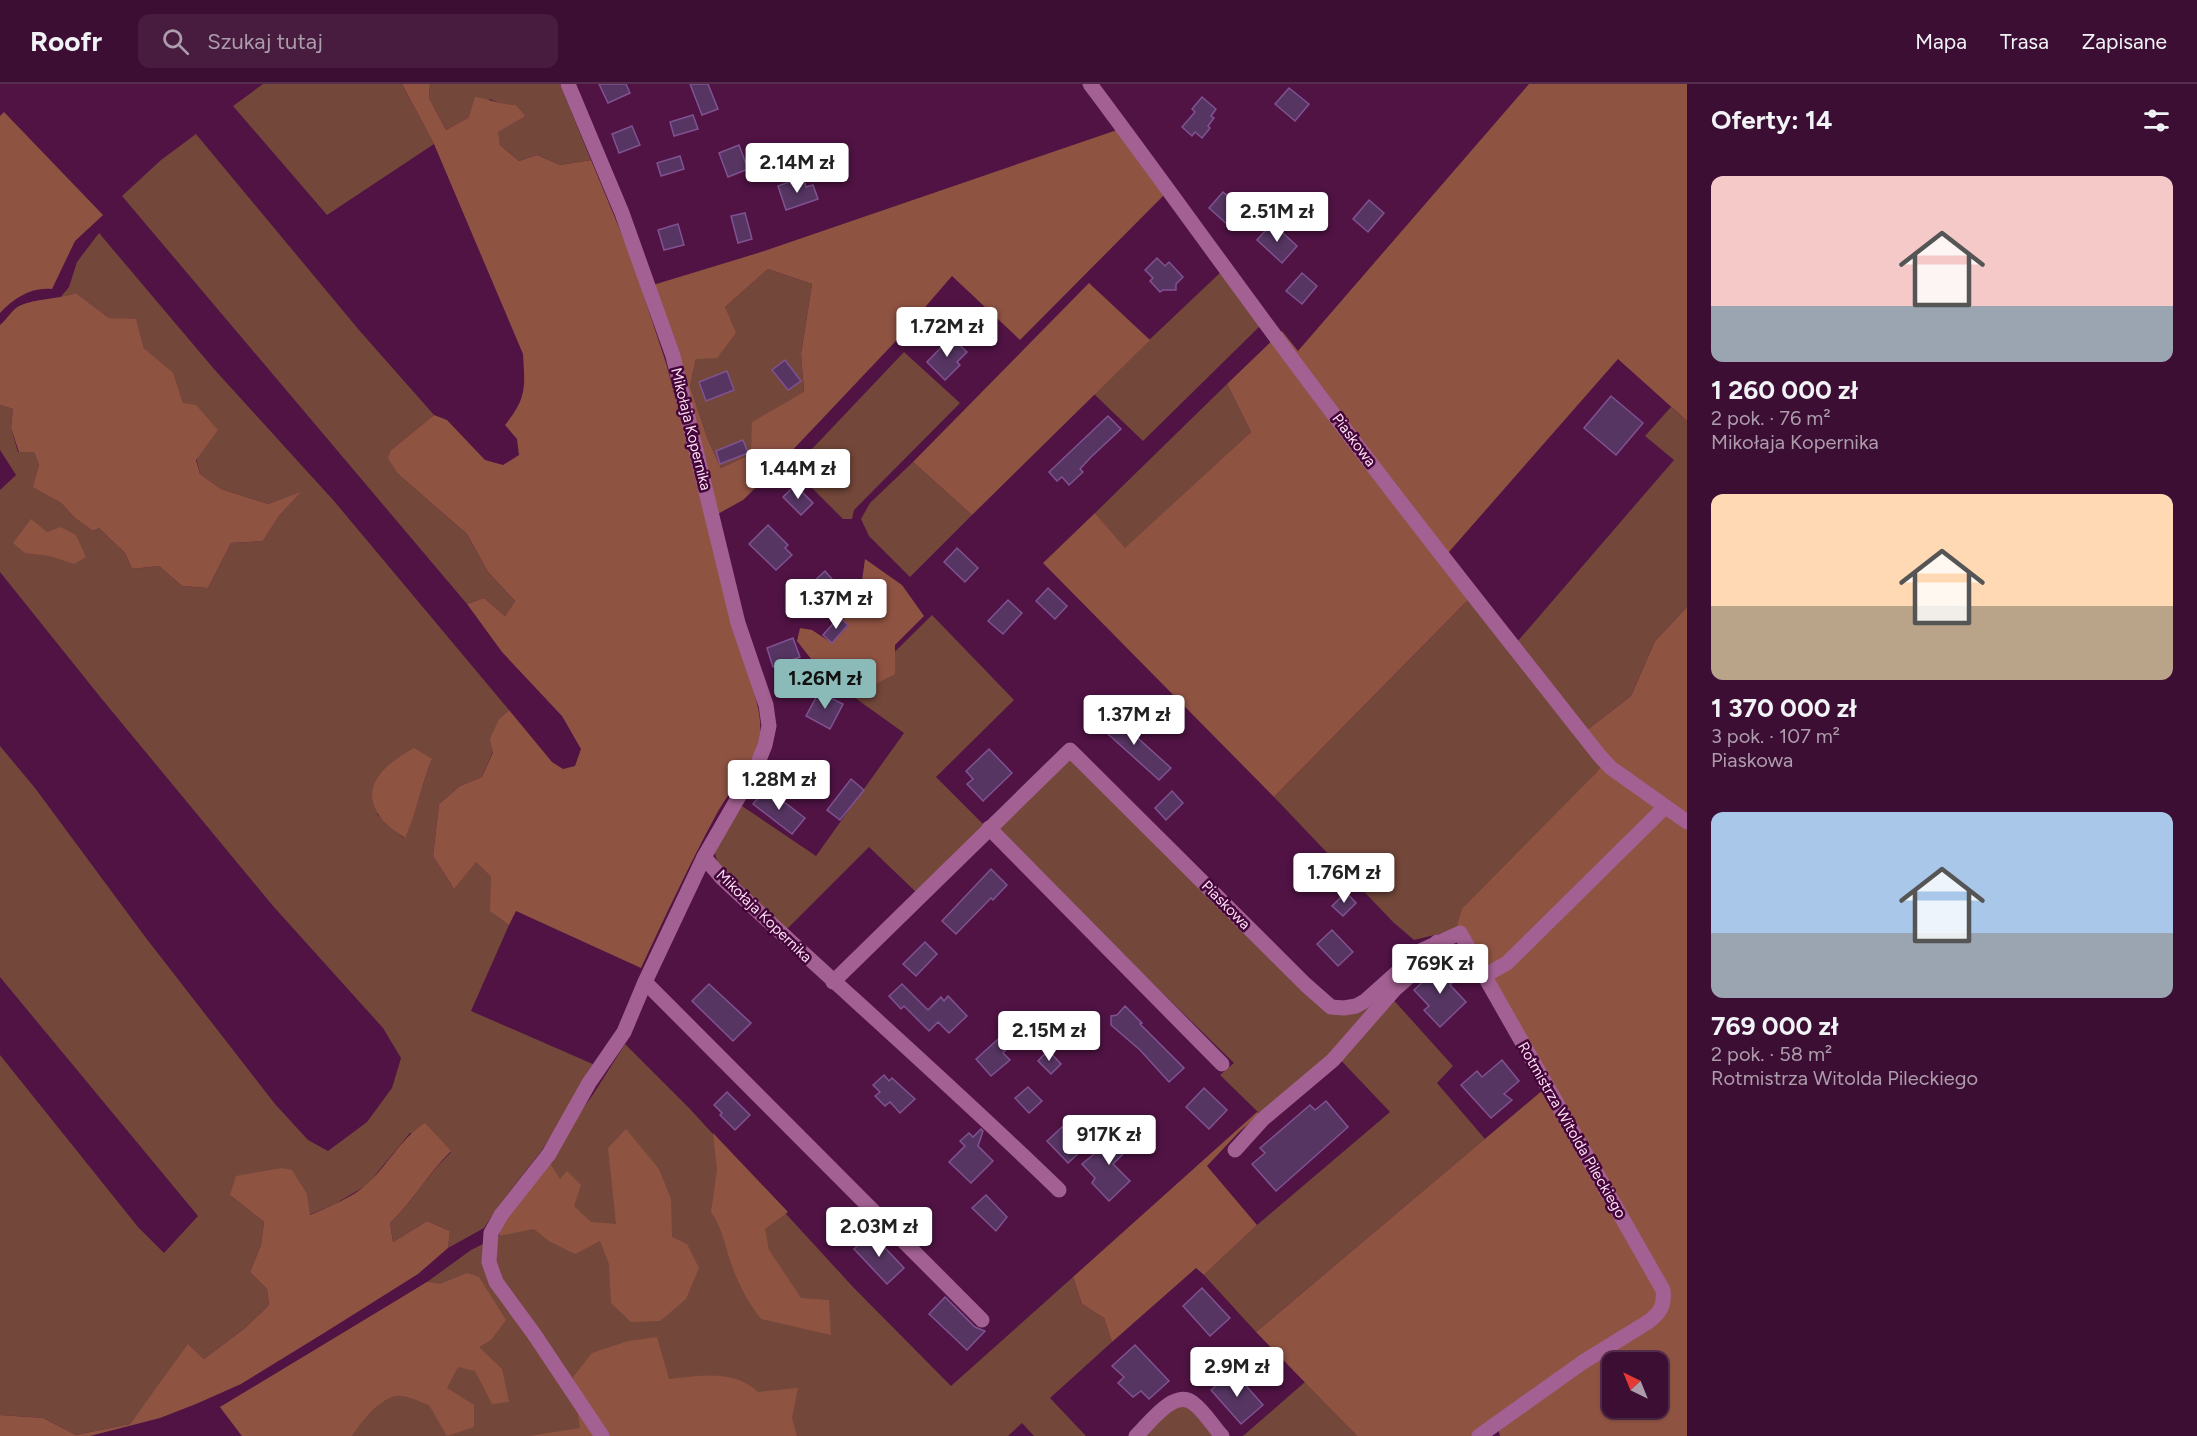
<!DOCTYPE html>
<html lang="pl">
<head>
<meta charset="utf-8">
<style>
  :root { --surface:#3c0e33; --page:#471c3f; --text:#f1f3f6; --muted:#ac9cac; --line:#552e4e; --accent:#8bbbb9 }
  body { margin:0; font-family:Figtree,sans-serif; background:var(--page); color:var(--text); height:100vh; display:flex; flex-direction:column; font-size:22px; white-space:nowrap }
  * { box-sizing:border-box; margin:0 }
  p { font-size:20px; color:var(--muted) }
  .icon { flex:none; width:33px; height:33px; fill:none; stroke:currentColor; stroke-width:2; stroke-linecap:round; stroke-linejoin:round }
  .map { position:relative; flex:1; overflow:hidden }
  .drawer { display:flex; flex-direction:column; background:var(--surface); width:510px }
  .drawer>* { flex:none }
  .needle { width:39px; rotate:317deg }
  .fabs { position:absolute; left:1602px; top:1268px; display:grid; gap:12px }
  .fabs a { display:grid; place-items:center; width:66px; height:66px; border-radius:12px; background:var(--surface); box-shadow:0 2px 4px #0004,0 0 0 2px var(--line); font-size:30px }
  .price { position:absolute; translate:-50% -51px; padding:0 14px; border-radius:6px; background:#fff; color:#222; font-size:20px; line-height:39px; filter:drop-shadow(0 2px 3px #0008) }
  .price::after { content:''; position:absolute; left:50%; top:36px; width:18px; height:14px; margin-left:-9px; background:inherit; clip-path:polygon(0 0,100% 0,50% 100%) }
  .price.active { background:var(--accent); color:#111 }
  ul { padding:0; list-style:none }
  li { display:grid; align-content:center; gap:12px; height:318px; padding:0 24px }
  li span { display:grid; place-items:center; height:186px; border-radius:12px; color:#555 }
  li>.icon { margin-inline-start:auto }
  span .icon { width:108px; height:108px; fill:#fffc; stroke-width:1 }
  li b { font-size:26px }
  h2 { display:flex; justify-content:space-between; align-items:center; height:72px; padding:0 24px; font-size:26px }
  header { display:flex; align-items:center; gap:36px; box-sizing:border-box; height:84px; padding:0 30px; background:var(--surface); border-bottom:2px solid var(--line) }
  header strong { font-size:28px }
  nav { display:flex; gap:33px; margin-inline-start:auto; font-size:21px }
  .search { width:420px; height:54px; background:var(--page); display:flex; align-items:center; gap:15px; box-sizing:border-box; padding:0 21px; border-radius:12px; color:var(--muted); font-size:22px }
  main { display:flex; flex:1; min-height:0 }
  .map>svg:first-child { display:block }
</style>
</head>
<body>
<header>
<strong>Roofr</strong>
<div class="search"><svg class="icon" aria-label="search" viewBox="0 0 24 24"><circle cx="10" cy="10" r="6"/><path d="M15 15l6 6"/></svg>Szukaj tutaj</div>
<nav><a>Mapa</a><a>Trasa</a><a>Zapisane</a></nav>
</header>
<main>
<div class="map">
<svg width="1687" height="1352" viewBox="0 0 1687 1352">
  <rect width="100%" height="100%" fill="#501344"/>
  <g fill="#73473a" fill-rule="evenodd">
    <polygon points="263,0 402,0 434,60 327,131 233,22"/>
    <polygon points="430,0 560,0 591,76 560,81 537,71 519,77 500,61 497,48 526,32 516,21 502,21 490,15 469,33 446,46 429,14"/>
    <polygon points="196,50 359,246 434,331 391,366 398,390 467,450 488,488 515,517 505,532 484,514 467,520 122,112 161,76"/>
    <path d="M99,149l115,136 120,132 175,209 -10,9 -6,32 -11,26 -22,9 -21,18 -6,52 21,33 21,-28 16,16v34l18,14 -38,86 124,54 -53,85 -45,58 -13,20 -36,20 2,-17 -23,-10 -34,21 -3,-19c23,-22 38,-49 61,-71l-41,-19 -43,52 -32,19 -26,11 -2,-21 -77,1 34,27 -3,23 -11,27 17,17 2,16 -24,23 -41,31 -15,-14 -59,79 -54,11 -33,-17 -43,-3v-360l138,172 26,26 34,-37 -198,-239v-231l35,42 111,150 129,166 33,36 20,11 39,-29 25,-34 9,-30 -18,-30 -110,-122 -172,-208 -101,-126v-82l16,-15 -16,-25v-45l13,4 -2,19 7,24h16l5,13 -5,22 27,16 14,15 18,13 6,-3 26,25 7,16 27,-3 23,20 26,2 23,-45 32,-2 16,-25 21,-23 -32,11 -47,-15 -21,-15 -17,-71 -11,-30 -28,-25 -8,-28 -27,-2 -33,-25 -17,6 10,-12 8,-25zM432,675c-11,26 -15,53 -28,79l-27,-24z"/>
    <polygon points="768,185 812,200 801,270 804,309 751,370 721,384 708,356 690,302 696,275 725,223"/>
    <polygon points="1221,188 1260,242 1143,357 1093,309"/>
    <polygon points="904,268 960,319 854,426 852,435 843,435 793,385"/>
    <polygon points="1227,300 1251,348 1125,465 1095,429"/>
    <polygon points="1671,323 1687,337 1687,523 1655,557 1631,612 1587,646 1517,558 1674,376 1645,352"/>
    <polygon points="913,378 972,431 910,493 869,452 861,435 870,419"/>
    <polygon points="1470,514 1602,682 1459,845 1414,856 1393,838 1274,713"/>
    <polygon points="932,531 1014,616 936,693 984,741 917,809 869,763 785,847 719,782 714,767 742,722 816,772 904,649 851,611"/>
    <polygon points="1070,673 1325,926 1358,929 1417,874 1458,853 1390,912 1453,982 1437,999 1485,1055 1256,1248 1204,1191 1257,1141 1390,1028 1334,969 1260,1030 1220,991 1234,979 997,747"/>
    <polygon points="625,960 690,1025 853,1203 951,1302 1073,1193 1082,1220 1104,1234 1112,1258 1050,1314 1086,1352 1034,1352 1022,1339 1008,1352 242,1352 220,1323 243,1313 427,1198 471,1166 499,1152 504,1135 594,1009"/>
    <polygon points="1305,1298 1357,1352 1243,1352"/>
    <polygon points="1181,1322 1188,1323 1215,1352 1143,1352 1173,1325"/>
  </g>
  <g fill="#8f5342" fill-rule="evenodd">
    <path d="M402,0h28l-1,14 17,32 23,-13 6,-20c14,2 26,8 41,8l10,11 -28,16 2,13 19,16 18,-6 23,10 31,-5 39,94 36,109 85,316c4,18 11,37 9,55 -5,30 -30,55 -44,81 -27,50 -51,102 -75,153l-125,-57 -7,14 -19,-14 1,-34 -15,-15 -22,27 -21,-33 6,-52 21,-18 22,-9 11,-25 -3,-13 9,-20 10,-9 43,52 11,7 12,-3 6,-17 -19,-33 -60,-64 -35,-48 17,-6 21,18 10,-15 -27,-29 -21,-38 -69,-60 -10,-16 3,-8 43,-35 13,5 38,40 18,5 16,-10 -2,-16 -12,-14c22,-27 20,-38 18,-71l-89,-210z"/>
    <polygon points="1529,0 1687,0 1687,337 1618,275 1441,477 1470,514 1274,713 1043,479 1095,429 1125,464 1251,348 1227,300 1282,247 1298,267"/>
    <path d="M4,28l99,103 -28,26 -23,48c-21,-2 -38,9 -52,24v-197z"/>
    <path d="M1117,46l49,63 -146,147 -68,-64 -58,67 -124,131 -27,26 -27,15 -63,-230 105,-32zM768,185l44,15 -11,70 3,38 -52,30 -1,32 -30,14 -13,-28 -18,-54 6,-27 21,-1 19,-25 -11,-26z"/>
    <polygon points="1089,199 1150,256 972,431 913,378"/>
    <path d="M76,209l33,25 27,1 8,29 29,25 10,30 13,2 22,25 -22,30 4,14 21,15 47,15 33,-12 -22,24 -16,25 -32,2 -23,45 -26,-2 -23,-20 -27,3 -7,-16 -26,-25 -6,3 -18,-13 -14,-15 -28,-16 6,-22 -5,-13h-15l-8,-24 2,-19 -13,-4v-80c6,-5 10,-12 16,-17 15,-10 41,-8 60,-15z"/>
    <polygon points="31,435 47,448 61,443 76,451 86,473 74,480 50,472 25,469 13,459"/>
    <polygon points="865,475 902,501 924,532 895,561 895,590 864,606 834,587 815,580 797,557 800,544 812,546 832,559 848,542 839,528 858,525"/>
    <path d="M1687,523v829h-187l-4,-17 -24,17h-115l-101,-104 294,-248 -93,-158 5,-17 133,-135 13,-16 -21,-28 44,-34 24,-55zM1612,1278h46v45h-46z"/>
    <path d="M414,664l18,11c-11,26 -15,53 -27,79 -10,-7 -22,-15 -28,-26 -17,-30 14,-51 37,-64z"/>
    <polygon points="1257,1028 1260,1030 1239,1048 1207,1082 1257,1141 1204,1191 1196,1184 1112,1258 1104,1234 1082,1220 1073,1193"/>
    <path d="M425,1039l26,28c-23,23 -38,50 -61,72l3,19 34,-21 23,10 -2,17 -30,26 -94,59 -83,51 -45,20 -36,14 -70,18h-90v-21l43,3 33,17 54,-11 58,-80 16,15 41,-31 24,-23 -2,-16 -17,-17 11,-27 3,-23 -34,-27 6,-19 46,-8 10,2 15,24 3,21c18,-8 42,-17 57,-31 21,-19 33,-45 58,-61z"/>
    <polygon points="626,1045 659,1085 671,1115 672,1153 687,1160 699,1184 686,1215 660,1237 631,1238 611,1219 609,1180 600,1157 575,1170 549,1157 534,1145 499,1152 504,1135 549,1078 560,1095 567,1087 581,1101 574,1122 591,1138 616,1140 608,1064"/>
    <path d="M713,1049l75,79 -23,17 4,21 32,48 28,2 2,35 -70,-16c-14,-18 -24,-37 -31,-59 -6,-18 -8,-32 -19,-48l6,-42z"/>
    <path d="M467,1189l12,4 27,43 -15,20 -12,7 23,22 7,33 -17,2 -17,-33 -17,-4 -11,21 27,17v22l-27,9 -18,-31c-9,-3 -18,-8 -27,-9 -19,-3 -41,26 -50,40h-110l-22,-29 207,-125 13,2z"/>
    <path d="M657,1253l12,42c31,-3 64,-10 89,13l40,-4 -6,30 5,18h-268l51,-8 -7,-51 19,-24 36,-12z"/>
  </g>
  <g fill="#563562" stroke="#805291" stroke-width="1.5">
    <polygon points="599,0 626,0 630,9 608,19"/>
    <polygon points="690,0 708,0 718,25 702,31"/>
    <polygon points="1289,4 1309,20 1295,37 1275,20"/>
    <polygon points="1202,13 1216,25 1211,32 1214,34 1208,42 1210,44 1202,54 1195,48 1192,52 1182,43 1195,28 1192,25"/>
    <polygon points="693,31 698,45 674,52 670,38"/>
    <polygon points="632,42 640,61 619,69 612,50"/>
    <polygon points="739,61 748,85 728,93 719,69"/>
    <polygon points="680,72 684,85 661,92 657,79"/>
    <polygon points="803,93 806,103 813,101 818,115 786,126 778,102"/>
    <polygon points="1223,108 1243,125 1228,141 1209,124"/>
    <polygon points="1369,116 1384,129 1368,148 1353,135"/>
    <polygon points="745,129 752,155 738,159 731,132"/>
    <polygon points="1272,139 1297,162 1282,179 1257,156"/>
    <polygon points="678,140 684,161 664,166 658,146"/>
    <polygon points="1157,174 1165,182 1169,178 1183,193 1176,200 1176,206 1163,206 1160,208 1150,197 1153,194 1145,186"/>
    <polygon points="1302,189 1317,202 1302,220 1286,207"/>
    <polygon points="951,253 967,268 957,278 960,281 945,296 927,278"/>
    <polygon points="785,276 801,297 788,306 772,286"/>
    <polygon points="727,287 734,306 706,317 699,298"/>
    <polygon points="1611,312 1643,339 1616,371 1584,344"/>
    <polygon points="1108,332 1121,345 1091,373 1080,385 1083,388 1069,401 1062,393 1057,397 1049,388"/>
    <polygon points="743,356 748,369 720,380 716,367"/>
    <polygon points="795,401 813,419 801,431 783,413"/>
    <polygon points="768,441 788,461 785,464 792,471 776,486 749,460"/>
    <polygon points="957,464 978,484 965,498 944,478"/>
    <polygon points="825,487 844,509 831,520 813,498"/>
    <polygon points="877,496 886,507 871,519 863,509"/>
    <polygon points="1048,504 1067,522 1055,535 1036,517"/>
    <polygon points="1008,516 1022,529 1003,550 988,537"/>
    <polygon points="839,533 848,541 832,559 823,551"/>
    <polygon points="793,554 800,573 773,583 767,564"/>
    <polygon points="819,608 843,620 830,645 806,632"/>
    <polygon points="1110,629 1171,684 1159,696 1098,641"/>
    <polygon points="989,665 1012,689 983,717 967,700 973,695 966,687"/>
    <polygon points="851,695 864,706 840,736 827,726"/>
    <polygon points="766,704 805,734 792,750 753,720"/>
    <polygon points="1172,707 1183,719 1166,736 1155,724"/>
    <polygon points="991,785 1007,801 993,816 991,814 956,850 942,837"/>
    <polygon points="1346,808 1356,819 1343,832 1332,822"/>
    <polygon points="1332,846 1353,868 1338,882 1317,860"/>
    <polygon points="925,858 937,870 916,892 903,880"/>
    <polygon points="1443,879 1457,894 1450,901 1466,918 1440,943 1424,926 1429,922 1414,906"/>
    <polygon points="709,900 751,939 733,957 692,917"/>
    <polygon points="902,900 928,926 941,913 944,917 948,912 967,932 949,949 938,938 929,947 904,922 901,925 889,912"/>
    <polygon points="1125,922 1142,939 1140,940 1184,984 1169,998 1140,966 1111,941 1111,932 1117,931"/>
    <polygon points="1014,932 1027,943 1003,969 1010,976 991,992 976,975 1006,948 1003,944"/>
    <polygon points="1048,966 1061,980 1051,990 1038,977"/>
    <polygon points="1502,976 1519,997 1504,1010 1512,1016 1491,1034 1461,1001 1477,987 1482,993"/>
    <polygon points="884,991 889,997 892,994 915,1015 900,1029 890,1018 885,1022 875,1012 880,1008 873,1001"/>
    <polygon points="1028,1003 1042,1017 1029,1029 1015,1014"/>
    <polygon points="1204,1004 1227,1026 1209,1045 1186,1023"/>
    <polygon points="727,1008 750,1031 735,1046 720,1031 722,1029 714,1021"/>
    <polygon points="1326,1017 1348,1043 1276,1107 1252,1080 1265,1069 1260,1064 1310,1021 1315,1026"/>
    <polygon points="1062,1043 1083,1065 1068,1079 1047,1057"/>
    <polygon points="981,1045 983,1047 978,1062 993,1077 971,1099 949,1078 965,1062 960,1057 969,1049 973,1053"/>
    <polygon points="1123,1046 1135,1058 1113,1080 1130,1097 1109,1117 1092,1099 1095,1094 1082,1080"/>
    <polygon points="986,1111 1007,1133 996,1147 972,1124"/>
    <polygon points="871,1149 904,1184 887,1200 854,1165"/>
    <polygon points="1202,1204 1230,1234 1210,1252 1183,1222"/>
    <polygon points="945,1213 975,1243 985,1247 967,1266 929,1230"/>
    <polygon points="1135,1261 1169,1297 1149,1315 1141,1307 1133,1313 1118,1299 1124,1293 1112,1282"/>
    <polygon points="1233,1287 1263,1321 1241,1340 1211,1306"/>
  </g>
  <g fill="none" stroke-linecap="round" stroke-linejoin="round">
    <g stroke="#a36092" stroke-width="15">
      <path d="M568,0l54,129 51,143 65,267 28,82 3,21 -4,19 -8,20 -53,92 18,21c112,105 227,205 337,312"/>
      <path d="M1090,0c60,80 118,161 177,241 107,146 220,288 332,430l12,13 76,54"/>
      <polyline points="989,744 1222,980"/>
      <polyline points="1484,892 1507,879 1665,723"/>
      <polyline points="645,898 982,1236"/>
      <path d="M833,898l237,-232 236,235 25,22 13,1 12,-2 9,-5 57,-51 38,-17 203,357c2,15 -3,23 -15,32l-65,40 -104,74"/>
      <polyline points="1235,1066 1263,1035 1333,976 1395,905 1427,877 1434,868 1437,858"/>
      <polyline points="602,1352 534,1250 496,1198 489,1178 491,1149 501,1131 549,1070 589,999 624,948 645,898 704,773"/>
      <path d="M1136,1352c13,-12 38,-48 57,-33 11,8 20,23 29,33"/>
    </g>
  </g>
  <g text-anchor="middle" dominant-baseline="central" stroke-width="5" stroke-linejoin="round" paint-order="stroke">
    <g font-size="15" fill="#fee0f5" stroke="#440639">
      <text transform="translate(691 345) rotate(76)">Mikołaja Kopernika</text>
      <text transform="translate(1354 356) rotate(53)">Piaskowa</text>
      <text transform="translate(1226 821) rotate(45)">Piaskowa</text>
      <text transform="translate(764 832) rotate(44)">Mikołaja Kopernika</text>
      <text transform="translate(1572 1046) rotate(60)">Rotmistrza Witolda Pileckiego</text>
    </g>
  </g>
</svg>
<div class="fabs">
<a><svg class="needle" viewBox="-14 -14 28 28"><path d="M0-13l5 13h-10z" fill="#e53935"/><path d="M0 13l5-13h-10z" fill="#ac9cac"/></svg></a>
</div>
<b class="price" style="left:797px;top:110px">2.14M zł</b>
<b class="price" style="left:1277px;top:159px">2.51M zł</b>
<b class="price" style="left:947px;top:274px">1.72M zł</b>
<b class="price" style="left:798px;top:416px">1.44M zł</b>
<b class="price" style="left:836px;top:546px">1.37M zł</b>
<b class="price active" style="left:825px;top:626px">1.26M zł</b>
<b class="price" style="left:1134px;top:662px">1.37M zł</b>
<b class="price" style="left:779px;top:727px">1.28M zł</b>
<b class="price" style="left:1344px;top:820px">1.76M zł</b>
<b class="price" style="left:1440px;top:911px">769K zł</b>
<b class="price" style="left:1049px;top:978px">2.15M zł</b>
<b class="price" style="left:1109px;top:1082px">917K zł</b>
<b class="price" style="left:879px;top:1174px">2.03M zł</b>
<b class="price" style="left:1237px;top:1314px">2.9M zł</b>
</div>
<section class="drawer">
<h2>Oferty: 14<svg class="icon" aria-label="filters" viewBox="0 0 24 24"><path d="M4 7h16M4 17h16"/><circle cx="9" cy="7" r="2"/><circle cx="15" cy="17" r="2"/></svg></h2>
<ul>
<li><span style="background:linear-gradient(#f6c9c9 70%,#9aa5b1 0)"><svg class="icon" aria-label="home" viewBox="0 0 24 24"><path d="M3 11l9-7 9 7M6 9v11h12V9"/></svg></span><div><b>1 260 000 zł</b><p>2 pok. · 76 m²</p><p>Mikołaja Kopernika</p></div></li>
<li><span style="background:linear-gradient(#ffd9b3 60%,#b9a48a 0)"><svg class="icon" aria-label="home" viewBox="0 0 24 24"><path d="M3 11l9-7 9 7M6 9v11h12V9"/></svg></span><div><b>1 370 000 zł</b><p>3 pok. · 107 m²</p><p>Piaskowa</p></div></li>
<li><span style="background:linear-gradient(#a9c7e8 65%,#9aa5b1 0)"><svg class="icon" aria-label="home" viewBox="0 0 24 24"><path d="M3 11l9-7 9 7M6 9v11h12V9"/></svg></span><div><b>769 000 zł</b><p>2 pok. · 58 m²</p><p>Rotmistrza Witolda Pileckiego</p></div></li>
</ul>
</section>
</main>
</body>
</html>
